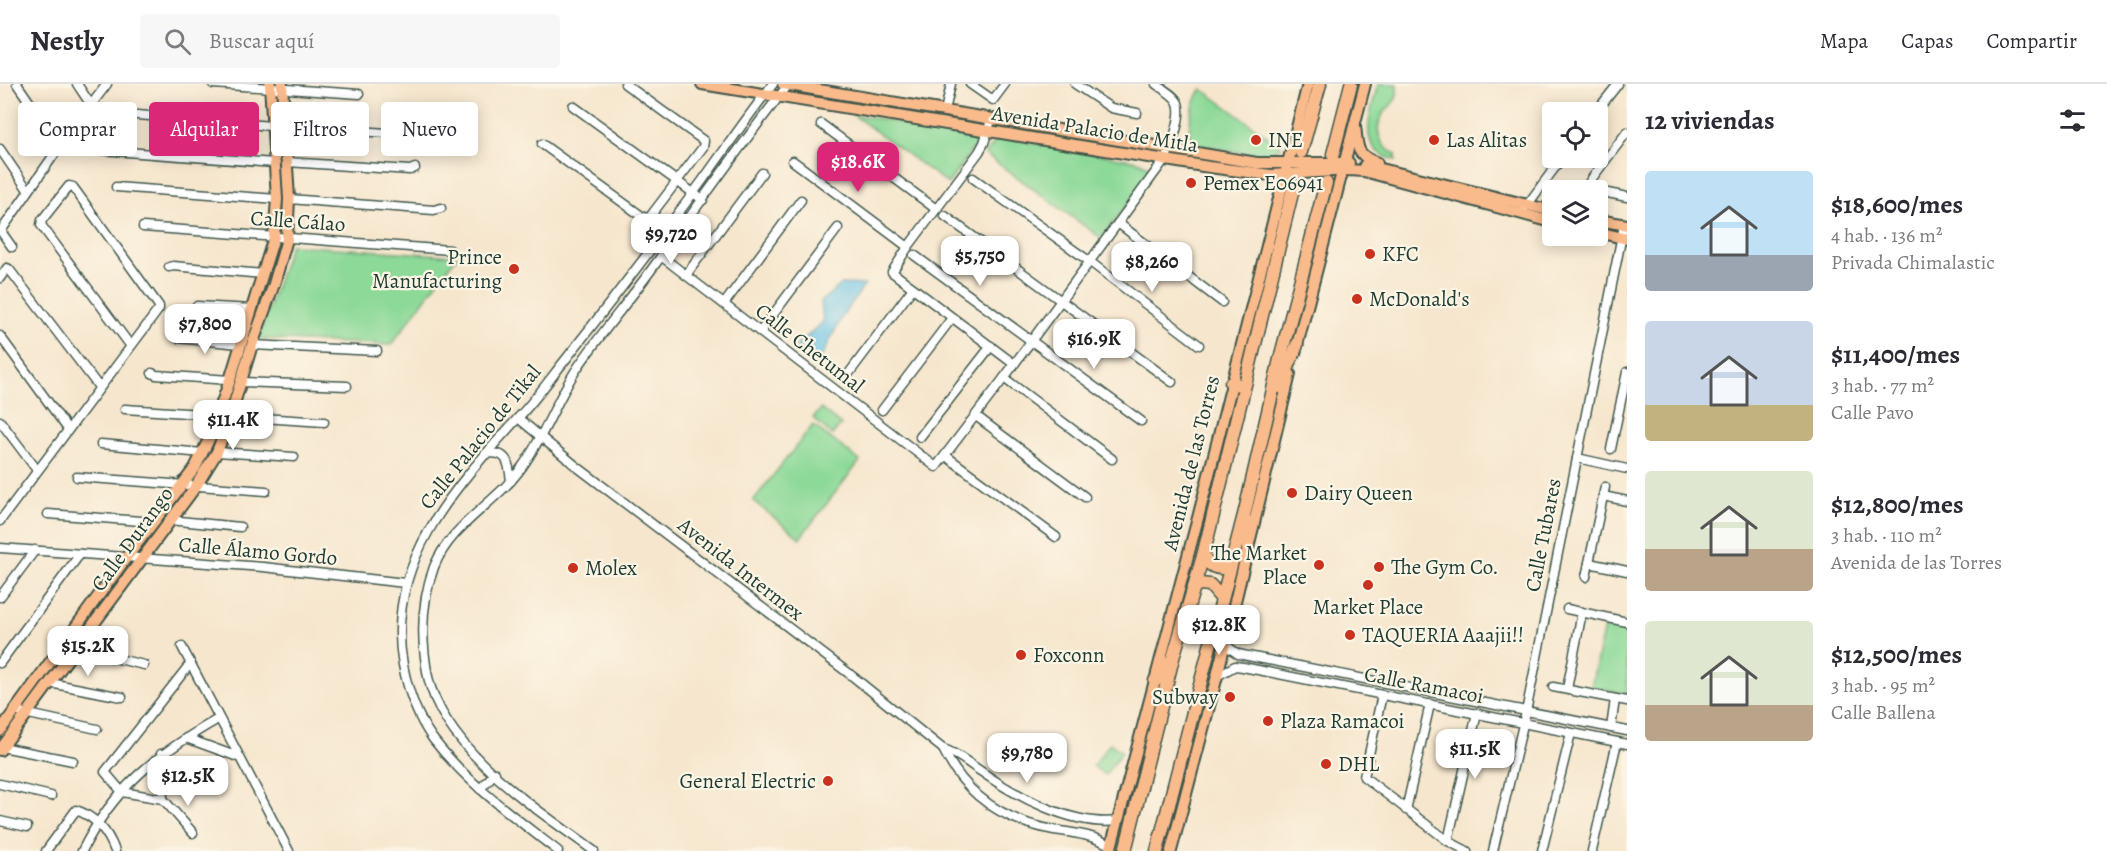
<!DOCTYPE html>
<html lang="es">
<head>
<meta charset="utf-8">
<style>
  :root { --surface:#fff; --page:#f7f7f7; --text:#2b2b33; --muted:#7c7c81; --line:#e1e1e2; --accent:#db2777 }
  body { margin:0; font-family:Alegreya,serif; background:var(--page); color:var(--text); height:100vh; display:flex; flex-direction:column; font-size:22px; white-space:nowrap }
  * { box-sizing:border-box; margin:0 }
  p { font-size:20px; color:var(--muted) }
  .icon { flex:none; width:33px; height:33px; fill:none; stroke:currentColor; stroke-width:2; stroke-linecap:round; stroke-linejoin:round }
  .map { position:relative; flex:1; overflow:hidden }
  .side { display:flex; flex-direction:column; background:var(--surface); width:480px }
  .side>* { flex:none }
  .top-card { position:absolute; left:18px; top:18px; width:570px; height:54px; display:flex; gap:12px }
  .buttons { position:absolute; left:1542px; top:18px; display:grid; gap:12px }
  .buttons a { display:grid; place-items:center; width:66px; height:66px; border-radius:6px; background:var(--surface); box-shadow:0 3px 15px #0003; font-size:30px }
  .price { position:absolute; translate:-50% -51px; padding:0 14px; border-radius:12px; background:#fff; color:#222; font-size:20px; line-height:39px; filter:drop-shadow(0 2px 3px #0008) }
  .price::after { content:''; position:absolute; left:50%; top:36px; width:18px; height:14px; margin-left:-9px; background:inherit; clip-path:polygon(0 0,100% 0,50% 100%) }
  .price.active { background:var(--accent); color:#fff }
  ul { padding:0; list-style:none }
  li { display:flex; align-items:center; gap:18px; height:150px; padding:0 18px }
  li span { display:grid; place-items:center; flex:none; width:168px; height:120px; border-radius:6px; color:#555 }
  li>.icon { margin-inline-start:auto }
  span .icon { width:72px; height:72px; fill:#fffc; stroke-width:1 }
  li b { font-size:26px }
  h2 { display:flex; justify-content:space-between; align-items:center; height:72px; padding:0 18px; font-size:26px }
  .chip { padding:0 21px; border-radius:6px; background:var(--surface); box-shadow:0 3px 15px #0003; font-size:21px; line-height:54px }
  .chip.active { background:var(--accent); color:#fff }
  header { display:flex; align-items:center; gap:36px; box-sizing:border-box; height:84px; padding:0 30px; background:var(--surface); border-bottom:2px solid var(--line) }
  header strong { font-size:28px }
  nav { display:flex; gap:33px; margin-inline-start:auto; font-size:21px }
  .search { width:420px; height:54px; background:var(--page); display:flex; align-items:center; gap:15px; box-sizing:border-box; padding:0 21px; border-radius:6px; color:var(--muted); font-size:22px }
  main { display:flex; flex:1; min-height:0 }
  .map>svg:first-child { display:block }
</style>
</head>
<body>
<header>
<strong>Nestly</strong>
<div class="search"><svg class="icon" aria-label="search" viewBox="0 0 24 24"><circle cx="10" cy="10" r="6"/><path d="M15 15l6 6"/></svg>Buscar aquí</div>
<nav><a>Mapa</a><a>Capas</a><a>Compartir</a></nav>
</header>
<main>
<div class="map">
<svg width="1627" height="767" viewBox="0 0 1627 767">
  <rect width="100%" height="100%" fill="#fcf5e5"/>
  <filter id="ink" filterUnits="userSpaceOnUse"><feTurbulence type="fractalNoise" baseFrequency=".0167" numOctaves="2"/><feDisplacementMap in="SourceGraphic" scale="12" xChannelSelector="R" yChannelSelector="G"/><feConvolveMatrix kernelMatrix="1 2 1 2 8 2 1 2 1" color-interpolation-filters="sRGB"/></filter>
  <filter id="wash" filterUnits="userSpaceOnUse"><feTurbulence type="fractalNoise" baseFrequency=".008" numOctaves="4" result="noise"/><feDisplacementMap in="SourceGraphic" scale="24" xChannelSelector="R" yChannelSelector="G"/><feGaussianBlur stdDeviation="1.35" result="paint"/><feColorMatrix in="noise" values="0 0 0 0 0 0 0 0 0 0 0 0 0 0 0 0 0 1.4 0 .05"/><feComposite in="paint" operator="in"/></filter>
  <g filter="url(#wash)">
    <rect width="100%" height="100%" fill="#f6e6cd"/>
    <g fill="#8cd998" stroke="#568b66" stroke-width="1.5">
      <path d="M1378,0h19c0,5 1,10 -1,14 -3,6 -9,11 -13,16 -10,15 -3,34 13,40v6c-42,-9 -25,-47 -18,-76z"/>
      <path d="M1202,5l80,58 -6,2 1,2 -6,3 -11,2 -69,-13c-5,-12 2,-44 11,-54z"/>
      <polygon points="852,30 973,52 977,59 948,100"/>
      <polygon points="999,53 1138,77 1148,82 1150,92 1101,154 985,70"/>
      <polygon points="290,161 457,172 391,261 262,255 259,253"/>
      <polygon points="821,325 841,341 832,351 813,334"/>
      <polygon points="813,341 860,377 800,454 753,417"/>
      <polygon points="1605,538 1627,543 1627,610 1591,603"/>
      <polygon points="1110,659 1122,668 1105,691 1093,682"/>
    </g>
    <polygon fill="#68c2e6" stroke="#44808d" stroke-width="1.5" points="842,200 865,201 843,231 819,278 796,262 823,238 821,217"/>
  </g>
  <g filter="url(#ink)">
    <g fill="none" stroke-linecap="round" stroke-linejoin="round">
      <defs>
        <g id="minor">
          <polyline points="17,0 60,62"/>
          <polyline points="77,0 91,21"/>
          <polyline points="213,0 359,10"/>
          <polyline points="970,0 993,16 1005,0"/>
          <polyline points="1075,0 1111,24 1137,29"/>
          <polyline points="573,22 703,116"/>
          <polyline points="945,27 951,0"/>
          <polyline points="1596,28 1618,0"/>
          <polyline points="125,30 272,42"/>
          <polyline points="991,36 984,59 979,68 908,163 892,188 1014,280"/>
          <polyline points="821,40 936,125"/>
          <polyline points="286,42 387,49"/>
          <polyline points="542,60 643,133 649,134 703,63 704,57 625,0"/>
          <polyline points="0,65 28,106"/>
          <polyline points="99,66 275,79"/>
          <polyline points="793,77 908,163"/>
          <polyline points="287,78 410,86 415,84"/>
          <polyline points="973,94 1089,177 1199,261"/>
          <polyline points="116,103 277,115"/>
          <polyline points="1594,106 1588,102 1590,97 1627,48"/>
          <polyline points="1598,107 1627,113"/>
          <polyline points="289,115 434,126 441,124"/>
          <polyline points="1525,124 1562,74"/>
          <polyline points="945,132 1172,298"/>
          <polyline points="1118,139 1222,218"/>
          <polyline points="143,143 450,166"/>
          <polyline points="0,146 12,163"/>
          <polyline points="1,147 60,62 107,0"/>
          <polyline points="914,171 1141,337"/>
          <path d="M661,172l275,211 68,-89 161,-219c6,-11 18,-43 13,-56 -3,-8 -16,-14 -22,-19"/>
          <polyline points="169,183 173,182 263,190"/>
          <polyline points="686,191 762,89"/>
          <polyline points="0,194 7,184 9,185 99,303"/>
          <polyline points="724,220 801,116"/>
          <polyline points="197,222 252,225"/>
          <polyline points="760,248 838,144"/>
          <polyline points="0,252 67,344"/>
          <polyline points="177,254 240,260"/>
          <polyline points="252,261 377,267"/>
          <polyline points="152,289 156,291 230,296"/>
          <polyline points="847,292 913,204"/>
          <polyline points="1004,294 1112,375"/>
          <polyline points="241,298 347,302"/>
          <polyline points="125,325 324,338"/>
          <polyline points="882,326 952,234"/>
          <polyline points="976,332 1085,413"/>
          <path d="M518,334l58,48 275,209 92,74c16,5 25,14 39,23 35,25 93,55 136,49"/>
          <polyline points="0,337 37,386"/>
          <polyline points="920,353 991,262"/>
          <polyline points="101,360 203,369"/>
          <polyline points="1611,365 1627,288"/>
          <polyline points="217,368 294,373"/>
          <path d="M485,370c22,-4 24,8 26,27"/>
          <polyline points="946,372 1056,453"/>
          <polyline points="1577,374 1627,385"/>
          <polyline points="77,393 266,407"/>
          <polyline points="1603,412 1627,417"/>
          <polyline points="48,430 154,438"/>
          <polyline points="169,436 240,443"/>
          <polyline points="0,437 159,225 159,222 73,103 69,102 42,136 41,141 130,261"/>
          <polyline points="0,464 263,483 405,499"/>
          <polyline points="1589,479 1627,487"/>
          <polyline points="1586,493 1605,403"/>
          <polyline points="0,513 35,466"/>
          <polyline points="1567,525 1627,538"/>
          <polyline points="1224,560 1238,570 1627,647"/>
          <polyline points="63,562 144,581"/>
          <polyline points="182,563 289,767"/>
          <polyline points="0,579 80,470"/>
          <polyline points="190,580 105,688 122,708 163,715 193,749"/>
          <polyline points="1217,592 1235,582 1243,583 1627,660"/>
          <polyline points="50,599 122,613"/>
          <polyline points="1553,603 1627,617"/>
          <polyline points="1567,605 1582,528"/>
          <polyline points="1382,611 1364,693 1448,757 1467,767"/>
          <polyline points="15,627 97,645"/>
          <polyline points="1611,644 1615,615"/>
          <polyline points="186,654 238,673"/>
          <polyline points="2,663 73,677"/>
          <path d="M943,665c22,46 61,72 111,81 20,3 40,5 57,16"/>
          <polyline points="161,670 163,715"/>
          <polyline points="0,700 51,712"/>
          <polyline points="480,705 495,689"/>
          <polyline points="1406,726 1430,620"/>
          <polyline points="0,737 27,743"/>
          <polyline points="1448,757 1477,629"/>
          <path d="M46,767l30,-41c20,7 32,22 39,41"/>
          <path d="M82,767c32,-64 75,-97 136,-132"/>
          <path d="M558,767c-44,-34 -90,-67 -125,-112 -16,-22 -25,-48 -30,-74 -19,-101 51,-177 114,-246 18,-19 33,-40 49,-60 44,-56 88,-113 131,-171 25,-34 49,-70 76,-104"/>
          <path d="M594,767c-58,-43 -149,-99 -166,-174 -7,-36 -7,-75 6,-110 17,-43 62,-63 88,-100 22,-30 34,-66 54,-97 24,-36 53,-69 78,-104 45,-61 88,-124 135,-182"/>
          <polyline points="1493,767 1526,628 1624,141"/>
          <polyline points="1542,767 1571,649"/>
          <polyline points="1592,767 1617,658"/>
        </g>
        <g id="major">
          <polyline points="702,0 1209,83 1271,91 1349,86 1364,87 1552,138"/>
          <polyline points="783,0 1257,79 1349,79"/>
          <path d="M1355,42c3,22 0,28 22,37"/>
          <polyline points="1365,81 1552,127"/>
          <polyline points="1598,136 1627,141"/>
          <polyline points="1598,148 1627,155"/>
          <polyline points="1295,269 1365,0"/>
          <polyline points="0,647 126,474 195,384 210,353 230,296 274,153 277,115 270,0"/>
          <polyline points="0,666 196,402 217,368 230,333 252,261 274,200 287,155 289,115 282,0"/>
          <polyline points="1110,767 1199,430 1308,0"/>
          <polyline points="1171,767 1217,592 1290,290"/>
        </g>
        <g id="highway">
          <polyline points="1301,68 1320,0"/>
          <polyline points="1333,70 1351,0"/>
          <polyline points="1231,299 1244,302"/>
          <polyline points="1280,303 1297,261"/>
          <polyline points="1245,435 1248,464"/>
          <path d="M1203,472c7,11 14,14 27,11"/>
          <polyline points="1194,503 1200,500 1210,501 1222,515"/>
          <polyline points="1155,597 1170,578"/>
          <polyline points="1125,767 1173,574 1203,472 1294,101"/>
          <polyline points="1157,767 1245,427 1281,271 1326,99"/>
        </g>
      </defs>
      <use href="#minor" stroke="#3f564b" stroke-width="11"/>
      <use href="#major" stroke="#3f564b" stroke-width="14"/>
      <use href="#highway" stroke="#3f564b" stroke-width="15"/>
      <use href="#minor" stroke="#fff" stroke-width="8"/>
      <use href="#major" stroke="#fabb8c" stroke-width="10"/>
      <use href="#highway" stroke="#fabb8c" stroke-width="12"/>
    </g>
  </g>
  <g fill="#c8321e" stroke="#fcf5e5" stroke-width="2">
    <circle cx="1256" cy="56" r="6"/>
    <circle cx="1434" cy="56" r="6"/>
    <circle cx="1191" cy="99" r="6"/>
    <circle cx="1370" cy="170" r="6"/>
    <circle cx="514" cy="185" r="6"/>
    <circle cx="1357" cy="215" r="6"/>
    <circle cx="1292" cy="409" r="6"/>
    <circle cx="1319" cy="481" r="6"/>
    <circle cx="1379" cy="483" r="6"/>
    <circle cx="573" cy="484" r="6"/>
    <circle cx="1368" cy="501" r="6"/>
    <circle cx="1350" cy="551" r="6"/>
    <circle cx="1021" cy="571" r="6"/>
    <circle cx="1230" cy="613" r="6"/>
    <circle cx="1268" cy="637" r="6"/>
    <circle cx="1326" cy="680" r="6"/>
    <circle cx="828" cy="697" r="6"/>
  </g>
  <g text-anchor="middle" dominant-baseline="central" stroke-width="4.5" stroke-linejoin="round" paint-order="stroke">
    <g font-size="21" fill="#1f3d34" stroke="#fcf5e5">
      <text transform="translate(1095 45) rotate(9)">Avenida Palacio de Mitla</text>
      <text transform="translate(298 137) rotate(4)">Calle Cálao</text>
      <text transform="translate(810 264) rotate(38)">Calle Chetumal</text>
      <text transform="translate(480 353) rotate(-51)">Calle Palacio de Tikal</text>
      <text transform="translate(1191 379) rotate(-76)">Avenida de las Torres</text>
      <text transform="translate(1543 451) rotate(-79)">Calle Tubares</text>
      <text transform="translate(132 455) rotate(-54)">Calle Durango</text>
      <text transform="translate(258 467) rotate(5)">Calle Álamo Gordo</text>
      <text transform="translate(741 485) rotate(38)">Avenida Intermex</text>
      <text transform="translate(1424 601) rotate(11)">Calle Ramacoi</text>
    </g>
    <g font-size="21" fill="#1f3d34" stroke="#fcf5e5" text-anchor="start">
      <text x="1268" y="56">INE</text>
      <text x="1446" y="56">Las Alitas</text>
      <text x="1203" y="99">Pemex E06941</text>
      <text x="1382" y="170">KFC</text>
      <text x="502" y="173" text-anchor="end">Prince<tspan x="502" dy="24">Manufacturing</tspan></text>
      <text x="1369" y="215">McDonald's</text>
      <text x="1304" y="409">Dairy Queen</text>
      <text x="1307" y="469" text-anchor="end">The Market<tspan x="1307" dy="24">Place</tspan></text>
      <text x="1391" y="483">The Gym Co.</text>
      <text x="585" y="484">Molex</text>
      <text x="1368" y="523" text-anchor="middle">Market Place</text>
      <text x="1362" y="551">TAQUERIA Aaajii!!</text>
      <text x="1033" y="571">Foxconn</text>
      <text x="1218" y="613" text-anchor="end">Subway</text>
      <text x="1280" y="637">Plaza Ramacoi</text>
      <text x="1338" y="680">DHL</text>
      <text x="816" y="697" text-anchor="end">General Electric</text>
    </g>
  </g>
</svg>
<div class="buttons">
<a><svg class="icon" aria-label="locate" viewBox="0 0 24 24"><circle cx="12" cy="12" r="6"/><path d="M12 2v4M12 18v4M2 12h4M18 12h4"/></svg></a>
<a><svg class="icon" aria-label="layers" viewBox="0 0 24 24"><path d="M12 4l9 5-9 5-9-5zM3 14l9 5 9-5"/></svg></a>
</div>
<b class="price active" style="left:858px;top:109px">$18.6K</b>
<b class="price" style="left:671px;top:181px">$9,720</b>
<b class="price" style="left:980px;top:203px">$5,750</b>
<b class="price" style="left:1152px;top:209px">$8,260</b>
<b class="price" style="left:205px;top:271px">$7,800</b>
<b class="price" style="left:1094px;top:286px">$16.9K</b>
<b class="price" style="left:233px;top:367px">$11.4K</b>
<b class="price" style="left:1219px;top:572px">$12.8K</b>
<b class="price" style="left:88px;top:593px">$15.2K</b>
<b class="price" style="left:1475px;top:696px">$11.5K</b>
<b class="price" style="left:1027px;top:700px">$9,780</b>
<b class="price" style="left:188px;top:723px">$12.5K</b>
<div class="top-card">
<a class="chip">Comprar</a>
<a class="chip active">Alquilar</a>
<a class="chip">Filtros</a>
<a class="chip">Nuevo</a>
</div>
</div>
<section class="side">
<h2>12 viviendas<svg class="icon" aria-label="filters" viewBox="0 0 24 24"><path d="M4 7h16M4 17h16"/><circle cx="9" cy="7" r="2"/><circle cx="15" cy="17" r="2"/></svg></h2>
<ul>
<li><span style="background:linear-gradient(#bfe0f5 70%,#9aa5b1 0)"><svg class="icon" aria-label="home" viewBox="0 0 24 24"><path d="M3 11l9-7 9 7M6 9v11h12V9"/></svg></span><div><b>$18,600/mes</b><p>4 hab. · 136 m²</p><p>Privada Chimalastic</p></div></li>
<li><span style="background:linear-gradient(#c9d6e8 70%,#c2b280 0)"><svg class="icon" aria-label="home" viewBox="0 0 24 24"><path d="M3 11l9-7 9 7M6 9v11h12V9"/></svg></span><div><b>$11,400/mes</b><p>3 hab. · 77 m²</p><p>Calle Pavo</p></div></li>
<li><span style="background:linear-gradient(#dfe7d0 65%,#b9a48a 0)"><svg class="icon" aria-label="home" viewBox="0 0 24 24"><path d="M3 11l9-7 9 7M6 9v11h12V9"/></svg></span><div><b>$12,800/mes</b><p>3 hab. · 110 m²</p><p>Avenida de las Torres</p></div></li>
<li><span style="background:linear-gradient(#dfe7d0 70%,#b9a48a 0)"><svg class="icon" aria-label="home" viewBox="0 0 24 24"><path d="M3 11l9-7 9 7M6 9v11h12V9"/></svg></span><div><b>$12,500/mes</b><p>3 hab. · 95 m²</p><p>Calle Ballena</p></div></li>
</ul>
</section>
</main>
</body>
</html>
